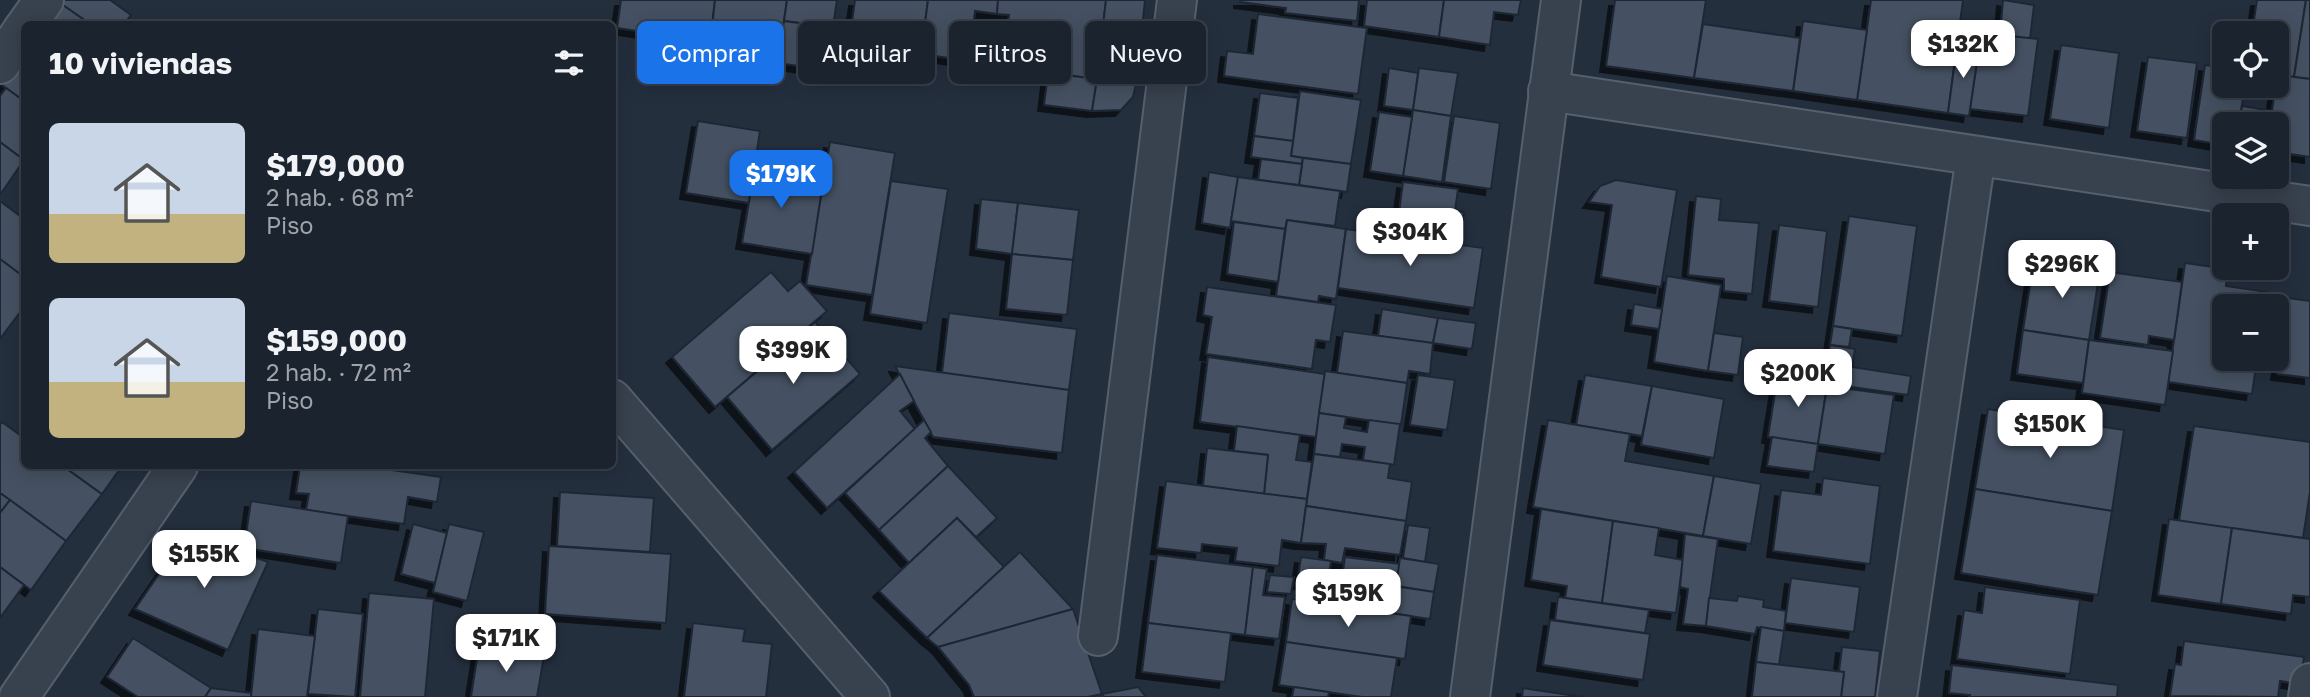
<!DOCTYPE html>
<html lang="es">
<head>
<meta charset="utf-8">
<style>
  :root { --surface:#1b232e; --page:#242b36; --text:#f1f3f6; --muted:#a0a4aa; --line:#39404a; --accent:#1a73e8 }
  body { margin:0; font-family:"Golos Text",sans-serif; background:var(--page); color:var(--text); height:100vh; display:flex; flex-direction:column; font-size:26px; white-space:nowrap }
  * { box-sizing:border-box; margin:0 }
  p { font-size:23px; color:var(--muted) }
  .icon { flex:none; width:38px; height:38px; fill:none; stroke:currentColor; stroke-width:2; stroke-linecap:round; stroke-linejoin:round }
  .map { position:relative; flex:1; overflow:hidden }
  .details { position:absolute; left:21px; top:21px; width:595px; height:448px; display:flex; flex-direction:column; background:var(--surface); border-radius:10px; box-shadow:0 4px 18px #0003,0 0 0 2px var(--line) }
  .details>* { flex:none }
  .hud { position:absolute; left:637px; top:21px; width:665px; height:63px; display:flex; gap:14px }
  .fabs { position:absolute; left:2212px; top:21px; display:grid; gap:14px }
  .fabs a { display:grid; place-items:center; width:77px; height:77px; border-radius:10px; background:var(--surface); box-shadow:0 4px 18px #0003,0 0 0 2px var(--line); font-size:35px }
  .price { position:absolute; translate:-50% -60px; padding:0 16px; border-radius:14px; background:#fff; color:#222; font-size:23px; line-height:46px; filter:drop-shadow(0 2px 4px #0008) }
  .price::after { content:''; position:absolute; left:50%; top:42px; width:21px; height:16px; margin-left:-10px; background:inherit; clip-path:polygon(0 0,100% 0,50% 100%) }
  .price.active { background:var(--accent); color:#fff }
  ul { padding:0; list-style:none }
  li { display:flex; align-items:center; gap:21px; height:175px; padding:0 28px }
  li span { display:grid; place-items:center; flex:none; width:196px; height:140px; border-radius:10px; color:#555 }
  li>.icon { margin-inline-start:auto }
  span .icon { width:84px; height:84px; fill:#fffc; stroke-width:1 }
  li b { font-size:30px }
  h2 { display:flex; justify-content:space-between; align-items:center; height:84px; padding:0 28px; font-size:30px }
  .pill { padding:0 24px; border-radius:10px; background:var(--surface); box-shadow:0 4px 18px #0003,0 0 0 2px var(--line); font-size:24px; line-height:63px }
  .pill.active { background:var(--accent); color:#fff }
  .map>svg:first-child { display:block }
</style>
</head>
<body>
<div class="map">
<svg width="2310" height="697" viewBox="0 0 2310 697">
  <defs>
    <filter id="shadow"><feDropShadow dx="-6" dy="6" stdDeviation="0" flood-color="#0009"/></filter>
  </defs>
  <rect width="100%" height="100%" fill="#242f3e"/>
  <g fill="#455162" stroke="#1f2835" stroke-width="2" filter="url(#shadow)">
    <polygon points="63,0 110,0 131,15 124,24 90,24 60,3"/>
    <polygon points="621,0 715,0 710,42 617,28"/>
    <polygon points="715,0 787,0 778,63 709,54"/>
    <polygon points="787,0 837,0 833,27 784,21"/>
    <polygon points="855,0 928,0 921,54 872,48 869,76 845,73"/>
    <polygon points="928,0 998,0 997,14 975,11 969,61 921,54"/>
    <polygon points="998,0 1106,0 1097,79 1003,67 1009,15 997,14"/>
    <polygon points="1106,0 1145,0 1141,39 1102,34"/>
    <polygon points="1240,0 1359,0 1357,21 1285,13 1286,8 1240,2"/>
    <polygon points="1367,0 1444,0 1439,37 1364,26"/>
    <polygon points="1444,0 1521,0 1518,15 1494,12 1490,45 1439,37"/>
    <polygon points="1615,0 1706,0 1694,78 1606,66"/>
    <polygon points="1871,0 1963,0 1948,113 1857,100"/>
    <polygon points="2003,0 2034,5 2030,39 2000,35"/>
    <polygon points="2257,0 2306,0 2294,77 2277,75 2277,33 2252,33"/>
    <polygon points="2306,0 2310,0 2310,79 2294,77"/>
    <polygon points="60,3 90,24 45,24"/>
    <polygon points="1258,14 1367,28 1358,94 1224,76 1227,51 1253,54"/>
    <polygon points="784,21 851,30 845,73 778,63"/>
    <polygon points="1803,21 1867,30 1857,100 1793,91"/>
    <polygon points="1703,24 1800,38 1793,91 1694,78"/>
    <polygon points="1981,33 2038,39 2028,116 1970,109"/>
    <polygon points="1102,34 1141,39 1136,84 1097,79"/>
    <polygon points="1957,45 1979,48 1969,116 1948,113"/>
    <polygon points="2061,45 2119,53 2109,128 2050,119"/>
    <polygon points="24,53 24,101 2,85"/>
    <polygon points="2148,57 2197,63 2187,138 2137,131"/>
    <polygon points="2205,65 2224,68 2224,86 2245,86 2239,124 2224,124 2224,145 2194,140"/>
    <polygon points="1389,68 1418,73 1413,110 1384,106"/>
    <polygon points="1419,68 1458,73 1451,116 1413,110"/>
    <polygon points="1048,73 1097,79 1092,111 1044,105"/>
    <polygon points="2277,75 2310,79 2310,157 2277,152 2277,124 2270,124"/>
    <polygon points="1097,79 1136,84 1133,97 1121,110 1092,111"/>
    <polygon points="6,88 24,101 24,160 0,142 0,96"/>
    <polygon points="1300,91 1361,100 1351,164 1291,156"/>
    <polygon points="1260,93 1298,98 1293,141 1254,136"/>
    <polygon points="2242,106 2272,111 2270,124 2239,124"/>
    <polygon points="1413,110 1451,116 1442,182 1403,176"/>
    <polygon points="1379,112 1412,117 1403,176 1370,171"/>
    <polygon points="1454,116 1500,123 1491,189 1444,182"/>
    <polygon points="698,121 760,131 749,203 686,193"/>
    <polygon points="1254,136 1293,141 1291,156 1303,158 1302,164 1251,157"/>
    <polygon points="0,142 24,160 0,195"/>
    <polygon points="830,142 895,153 872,295 806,285"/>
    <polygon points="1303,158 1351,164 1347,192 1299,185"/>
    <polygon points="1261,159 1302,164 1299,185 1258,180"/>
    <polygon points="756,160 803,168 799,191 821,195 812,254 742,243"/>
    <polygon points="1209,172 1238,177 1230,228 1202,223"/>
    <polygon points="1238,177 1340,191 1335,226 1287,220 1285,229 1231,221"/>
    <polygon points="1616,180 1677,190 1661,287 1601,277 1612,205 1589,202 1600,186"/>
    <polygon points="891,181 948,189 927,323 870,314"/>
    <polygon points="1403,182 1458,189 1455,211 1464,212 1459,245 1396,235"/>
    <polygon points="1696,196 1721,199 1719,220 1759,223 1752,294 1724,291 1724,279 1688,275"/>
    <polygon points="981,199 1018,203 1012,254 976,249"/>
    <polygon points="0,201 24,219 24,277 0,259"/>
    <polygon points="1018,203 1079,210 1073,260 1012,254"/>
    <polygon points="1849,216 1917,226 1902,336 1833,326"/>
    <polygon points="1287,220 1346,229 1336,299 1319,296 1318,302 1276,296"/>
    <polygon points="1234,222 1285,229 1278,282 1227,274"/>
    <polygon points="1779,225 1827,231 1818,307 1769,301"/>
    <polygon points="1346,229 1483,248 1474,308 1338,288"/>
    <polygon points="1012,254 1073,260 1067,315 1006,309"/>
    <polygon points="0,259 24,277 24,307 0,339"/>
    <polygon points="2034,261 2100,270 2089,340 2023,330"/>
    <polygon points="2185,263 2228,269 2226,286 2267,292 2265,306 2224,306 2224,359 2257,359 2252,394 2168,382"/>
    <polygon points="771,272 788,291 800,281 827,311 715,407 672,357"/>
    <polygon points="2110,272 2182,282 2174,340 2149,336 2148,345 2100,338"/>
    <polygon points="1667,276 1721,285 1708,371 1654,362"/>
    <polygon points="1207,287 1336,305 1330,342 1316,340 1312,369 1206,354 1212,317 1203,315"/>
    <polygon points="2288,298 2310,301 2310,378 2277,374"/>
    <polygon points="1634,304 1662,309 1659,329 1631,325"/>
    <polygon points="1382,309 1438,318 1433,343 1378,336"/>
    <polygon points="949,313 1077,329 1069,390 942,373"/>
    <polygon points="1438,318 1476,323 1472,349 1433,343"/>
    <polygon points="815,322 860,374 772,450 727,397"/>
    <polygon points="1833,326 1852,329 1849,347 1830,345"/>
    <polygon points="2023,330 2089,340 2083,383 2017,374"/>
    <polygon points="1343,331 1433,343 1430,374 1409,371 1407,383 1337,373"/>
    <polygon points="1714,333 1743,337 1738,375 1708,371"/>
    <polygon points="2089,340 2173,351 2165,405 2082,393"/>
    <polygon points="1830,345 1855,349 1852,367 1911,376 1908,395 1824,383"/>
    <polygon points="1208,357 1325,374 1316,437 1200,422"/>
    <polygon points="895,366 1069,390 1062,453 933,437"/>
    <polygon points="1325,371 1407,383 1401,425 1319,413"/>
    <polygon points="900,374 914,401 900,411 915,429 827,508 794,472"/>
    <polygon points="1778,374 1823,380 1822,385 1827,386 1818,444 1768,437"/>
    <polygon points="1418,375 1455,380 1447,430 1410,425"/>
    <polygon points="1585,375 1652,386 1642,436 1576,425"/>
    <polygon points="1652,386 1724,399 1714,458 1641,445"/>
    <polygon points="1827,386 1894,395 1885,454 1818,444"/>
    <polygon points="1988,409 2124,430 2112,511 1975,489"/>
    <polygon points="1319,413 1346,417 1344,428 1367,432 1369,420 1400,424 1394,465 1363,460 1365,447 1342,444 1340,457 1314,454"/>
    <polygon points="924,420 931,432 925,438 948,466 879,530 845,493"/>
    <polygon points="1548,420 1630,434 1625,461 1714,476 1703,536 1533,507"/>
    <polygon points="2,422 24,438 24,466 63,466 102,494 66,541 0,493 0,425"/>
    <polygon points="1237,426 1300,435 1296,460 1312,462 1307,499 1264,494 1268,455 1234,451"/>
    <polygon points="2194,426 2310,442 2310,492 2303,538 2179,521"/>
    <polygon points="1772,437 1818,444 1814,472 1767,466"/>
    <polygon points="1207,448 1268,455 1264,494 1203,486"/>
    <polygon points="1314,454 1390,464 1388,478 1412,482 1406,521 1306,506"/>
    <polygon points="63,466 122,466 102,494"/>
    <polygon points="300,466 363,466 441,477 437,502 408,497 404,524 306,510 309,494 296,493"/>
    <polygon points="948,466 997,518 976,537 957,518 909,563 879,530"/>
    <polygon points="1714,476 1761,484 1751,544 1703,536"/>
    <polygon points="1823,478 1880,486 1870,564 1773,551 1781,490 1821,495"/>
    <polygon points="1166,481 1307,499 1301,543 1282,540 1279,566 1235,561 1237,548 1202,544 1201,553 1157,548"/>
    <polygon points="1975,489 2112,511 2098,595 1961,573"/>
    <polygon points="560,492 654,498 650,552 557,546"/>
    <polygon points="0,493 10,500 0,513"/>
    <polygon points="10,500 66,541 31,590 0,567 0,513"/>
    <polygon points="251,501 348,516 341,563 244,548"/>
    <polygon points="1306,506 1406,521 1400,555 1345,548 1342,563 1324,560 1326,544 1301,543"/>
    <polygon points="1541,509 1613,521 1602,603 1565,598 1567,586 1531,580"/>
    <polygon points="957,518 1004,567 927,638 879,591"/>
    <polygon points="2169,519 2232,528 2221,604 2158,595"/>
    <polygon points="1613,521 1659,528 1655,555 1683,560 1676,613 1602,603"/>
    <polygon points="413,524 447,533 435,583 401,574"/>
    <polygon points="449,524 484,532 467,601 433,592"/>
    <polygon points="1408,525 1430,528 1425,562 1403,558"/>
    <polygon points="2232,528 2310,539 2310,597 2293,595 2291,614 2221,604"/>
    <polygon points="187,533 268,562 228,650 135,609"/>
    <polygon points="1685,534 1718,539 1706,626 1683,624 1688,589 1680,587"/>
    <polygon points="549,546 671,554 666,623 545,614"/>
    <polygon points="1020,552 1073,609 938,647 927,638"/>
    <polygon points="1157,555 1253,567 1245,635 1148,623"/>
    <polygon points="1301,557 1331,561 1327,587 1297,583"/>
    <polygon points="1345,557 1400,564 1396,586 1342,578"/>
    <polygon points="1400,558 1439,564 1434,592 1396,586"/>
    <polygon points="0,567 24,585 0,618"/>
    <polygon points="1253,567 1267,569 1263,595 1285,597 1279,639 1245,635"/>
    <polygon points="1270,575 1294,577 1291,594 1267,592"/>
    <polygon points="1335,577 1361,581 1357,608 1331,604"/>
    <polygon points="1791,578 1860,587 1854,632 1785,623"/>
    <polygon points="1361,581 1434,592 1430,619 1357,608"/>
    <polygon points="1985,587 2080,600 2070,674 1957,659 1964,610 1982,613"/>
    <polygon points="369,593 434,599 425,697 360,697"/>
    <polygon points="1738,596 1764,600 1763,607 1786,611 1784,631 1757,627 1755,634 1706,626 1709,598 1737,601"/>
    <polygon points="1558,597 1649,610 1645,633 1555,620"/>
    <polygon points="1292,599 1411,616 1405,659 1286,642"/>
    <polygon points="318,609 363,614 355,697 308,694"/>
    <polygon points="1073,609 1102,694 1088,697 974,697 969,685 938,647"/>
    <polygon points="1550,620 1650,634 1643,680 1543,665"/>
    <polygon points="693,623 745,629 743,641 772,644 766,697 684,697"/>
    <polygon points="1148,623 1231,633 1225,682 1142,672"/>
    <polygon points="1761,627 1784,631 1779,665 1756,662"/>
    <polygon points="258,629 315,636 307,697 251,697"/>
    <polygon points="133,638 211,688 205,697 138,697 107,677"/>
    <polygon points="2184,641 2304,657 2300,684 2280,681 2278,697 2170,696 2175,664 2181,665"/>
    <polygon points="1286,642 1397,658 1391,697 1362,697 1279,685"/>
    <polygon points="479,645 544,656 537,697 471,697"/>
    <polygon points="1842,647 1880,651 1875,697 1841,697 1844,672 1839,672"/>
    <polygon points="1756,662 1844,672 1841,697 1752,697"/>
    <polygon points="1952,665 2118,685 2117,697 1969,697 1970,695 1949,693"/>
    <polygon points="1138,687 1146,697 1104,697 1102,694"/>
    <polygon points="1294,687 1329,692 1328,697 1292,697"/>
    <polygon points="211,688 251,693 251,697 205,697"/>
    <polygon points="1523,688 1583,697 1522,697"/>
  </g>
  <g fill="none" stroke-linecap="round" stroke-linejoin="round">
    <defs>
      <g id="street">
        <polyline points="27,24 44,0"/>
        <polyline points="0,64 24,28"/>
        <polyline points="1548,91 2310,206"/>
        <polyline points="612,399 870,697"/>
        <polyline points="1098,636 1177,0"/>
        <polyline points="19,697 178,466"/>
        <polyline points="1470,697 1561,0"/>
        <polyline points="1897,697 1976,156"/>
        <polyline points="2308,697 2310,683"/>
      </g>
    </defs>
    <use href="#street" stroke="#565f6c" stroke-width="42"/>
    <use href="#street" stroke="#38414e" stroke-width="38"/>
  </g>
</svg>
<div class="fabs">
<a><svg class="icon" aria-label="locate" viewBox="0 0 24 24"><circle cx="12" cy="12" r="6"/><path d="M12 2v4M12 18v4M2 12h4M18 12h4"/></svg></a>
<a><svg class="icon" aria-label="layers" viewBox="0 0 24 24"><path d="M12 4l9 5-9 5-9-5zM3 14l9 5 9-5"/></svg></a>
<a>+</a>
<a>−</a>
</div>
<b class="price" style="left:1963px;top:80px">$132K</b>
<b class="price active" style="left:781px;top:210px">$179K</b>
<b class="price" style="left:1410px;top:268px">$304K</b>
<b class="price" style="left:2062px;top:300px">$296K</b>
<b class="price" style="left:793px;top:386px">$399K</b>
<b class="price" style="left:1798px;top:409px">$200K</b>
<b class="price" style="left:2050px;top:460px">$150K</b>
<b class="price" style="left:204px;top:590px">$155K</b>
<b class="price" style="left:1348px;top:629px">$159K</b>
<b class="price" style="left:506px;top:674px">$171K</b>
<div class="hud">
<a class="pill active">Comprar</a>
<a class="pill">Alquilar</a>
<a class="pill">Filtros</a>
<a class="pill">Nuevo</a>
</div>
<section class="details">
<h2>10 viviendas<svg class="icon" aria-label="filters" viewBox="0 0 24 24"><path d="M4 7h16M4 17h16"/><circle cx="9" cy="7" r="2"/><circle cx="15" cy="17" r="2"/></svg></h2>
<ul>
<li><span style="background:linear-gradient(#c9d6e8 65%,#c2b280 0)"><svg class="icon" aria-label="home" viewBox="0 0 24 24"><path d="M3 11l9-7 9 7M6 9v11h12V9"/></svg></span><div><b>$179,000</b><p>2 hab. · 68 m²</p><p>Piso</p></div></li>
<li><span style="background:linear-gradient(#c9d6e8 60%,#c2b280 0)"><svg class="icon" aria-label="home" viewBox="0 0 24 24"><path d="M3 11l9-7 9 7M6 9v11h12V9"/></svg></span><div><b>$159,000</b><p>2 hab. · 72 m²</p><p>Piso</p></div></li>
</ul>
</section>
</div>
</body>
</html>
